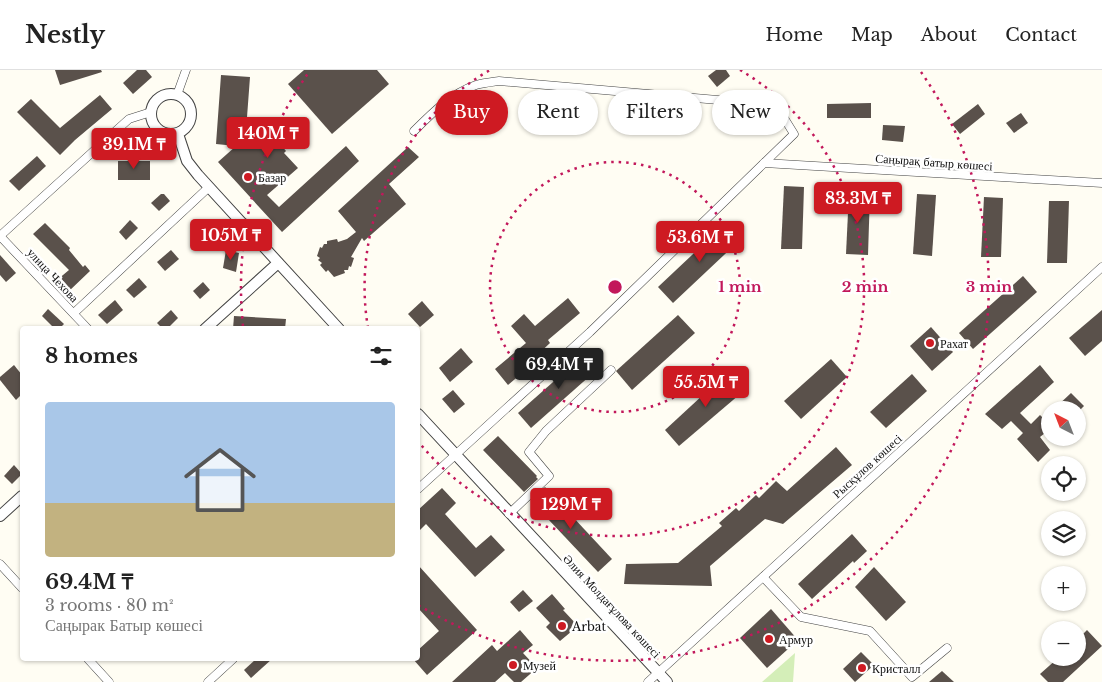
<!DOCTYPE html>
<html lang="en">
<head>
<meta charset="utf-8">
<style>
  :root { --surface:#fff; --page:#f6f6f6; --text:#222; --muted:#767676; --line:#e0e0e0; --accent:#ce1a22 }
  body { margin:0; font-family:"Libre Baskerville",serif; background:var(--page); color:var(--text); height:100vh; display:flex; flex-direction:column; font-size:19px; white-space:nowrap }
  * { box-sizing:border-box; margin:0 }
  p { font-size:16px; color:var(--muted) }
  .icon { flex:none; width:28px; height:28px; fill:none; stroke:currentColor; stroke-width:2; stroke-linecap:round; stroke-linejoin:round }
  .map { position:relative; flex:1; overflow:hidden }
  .side { position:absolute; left:20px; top:256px; width:400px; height:335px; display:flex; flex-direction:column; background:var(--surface); border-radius:5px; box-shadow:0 1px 4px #0004 }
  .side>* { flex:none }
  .banner { position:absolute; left:435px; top:20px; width:475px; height:45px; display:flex; gap:10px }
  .needle { width:32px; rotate:318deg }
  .controls { position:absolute; left:1041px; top:331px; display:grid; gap:10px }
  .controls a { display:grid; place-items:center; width:45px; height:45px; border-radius:50%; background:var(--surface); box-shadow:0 1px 4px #0004; font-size:25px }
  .price { position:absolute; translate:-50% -42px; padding:0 11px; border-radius:5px; background:var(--accent); color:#fff; font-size:16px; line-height:32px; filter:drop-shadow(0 1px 2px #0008) }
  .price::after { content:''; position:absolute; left:50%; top:30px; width:15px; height:11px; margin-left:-8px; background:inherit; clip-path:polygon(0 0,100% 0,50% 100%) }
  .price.active { background:#222; color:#fff }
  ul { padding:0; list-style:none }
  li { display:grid; align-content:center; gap:10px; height:265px; padding:0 25px }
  li span { display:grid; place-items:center; height:155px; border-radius:5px; color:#555 }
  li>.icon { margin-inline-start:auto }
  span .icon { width:90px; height:90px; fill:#fffc; stroke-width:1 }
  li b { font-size:21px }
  h2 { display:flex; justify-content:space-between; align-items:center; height:60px; padding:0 25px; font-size:21px }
  .chip { padding:0 18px; border-radius:22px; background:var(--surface); box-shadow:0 1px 4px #0004; font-size:18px; line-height:45px }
  .chip.active { background:var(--accent); color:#fff }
  header { display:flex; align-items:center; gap:30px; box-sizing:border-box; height:70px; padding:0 25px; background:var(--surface); border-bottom:1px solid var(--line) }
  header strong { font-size:24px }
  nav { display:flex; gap:28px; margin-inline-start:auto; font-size:18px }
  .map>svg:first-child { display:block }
</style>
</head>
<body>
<header>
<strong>Nestly</strong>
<nav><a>Home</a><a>Map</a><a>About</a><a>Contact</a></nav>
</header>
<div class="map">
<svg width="1102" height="612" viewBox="0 0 1102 612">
  <rect width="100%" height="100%" fill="#fffdf3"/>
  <polygon fill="#d4eeb8" points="795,583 793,612 762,612"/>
  <g fill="#5a514b">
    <polygon points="55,0 101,0 102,2 60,15"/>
    <polygon points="137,0 146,0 152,7 133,24 123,13"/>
    <polygon points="304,0 377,0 389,14 332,64 288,14"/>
    <polygon points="716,0 726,0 730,6 717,17 708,6"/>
    <polygon points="221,5 250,7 245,74 265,56 286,81 284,83 298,98 267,125 279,137 346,76 359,91 282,162 218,92 236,76 216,74"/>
    <polygon points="100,25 112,39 75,70 60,85 17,42 31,29 60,58"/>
    <polygon points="871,33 871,48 827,48 827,34"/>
    <polygon points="978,34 985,44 960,64 952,54"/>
    <polygon points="1021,43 1028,53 1014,63 1006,53"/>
    <polygon points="883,55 905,56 903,72 882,70"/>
    <polygon points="408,77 419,87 389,114 406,134 364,171 362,168 351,187 354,188 351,197 349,196 348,200 344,200 345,203 334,207 328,200 326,202 320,195 322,193 318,190 320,188 317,186 320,177 322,178 324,174 327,174 327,171 337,169 338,172 347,169 356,162 338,141"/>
    <polygon points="37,86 46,96 19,121 9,111"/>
    <rect x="118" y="91" width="32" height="19"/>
    <polygon points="784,116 804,117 802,179 781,179"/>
    <polygon points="849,122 870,123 868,185 846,184"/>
    <polygon points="161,124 164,124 170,131 159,141 151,133"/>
    <polygon points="917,124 936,125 932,186 913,184"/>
    <polygon points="984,127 1003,128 1001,187 981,187"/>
    <polygon points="1049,131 1069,131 1067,193 1047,193"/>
    <polygon points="199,149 210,160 201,168 191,157"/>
    <polygon points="130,150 138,158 126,170 119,162"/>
    <polygon points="45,153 70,178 69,180 83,197 85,195 90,201 68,222 57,210 69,200 33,164"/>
    <polygon points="726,153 741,169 673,233 658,217"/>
    <polygon points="171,180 179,189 165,201 157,192"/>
    <polygon points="226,180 239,183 236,202 223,198"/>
    <polygon points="0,185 16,203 6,212 0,205"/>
    <polygon points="1023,206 1037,222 973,279 959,263"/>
    <polygon points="139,208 147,217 134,228 126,220"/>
    <polygon points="203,212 210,220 200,229 193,221"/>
    <polygon points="568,228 580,243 548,270 550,273 533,289 535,292 508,315 495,299 526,273 511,256 524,244 535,256"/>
    <polygon points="115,230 123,240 107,254 98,245"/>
    <polygon points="422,231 434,245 420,257 408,244"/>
    <polygon points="48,239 64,254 59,259 55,259 42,246"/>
    <polygon points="171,240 178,248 167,259 163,259 157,253"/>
    <polygon points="1102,240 1102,271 1085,286 1069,268"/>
    <polygon points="678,245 695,263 632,320 616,301"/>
    <polygon points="234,246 286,249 285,259 233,259"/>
    <polygon points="931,257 953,282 932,301 910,276"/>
    <polygon points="461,278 473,292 450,312 439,298"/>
    <polygon points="587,282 600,297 531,358 518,343"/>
    <polygon points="831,289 847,307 801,349 784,331"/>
    <polygon points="14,295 22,305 22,324 16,330 0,310 0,307"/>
    <polygon points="1040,295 1054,312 1020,343 1031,354 1040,345 1044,349 1050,343 1050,359 1040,367 1050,380 1038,392 1017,369 1023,363 1011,351 1002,359 985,344"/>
    <polygon points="730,300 746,319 679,376 665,360"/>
    <polygon points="912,304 927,321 886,358 870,342"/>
    <polygon points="453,320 465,334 454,343 442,329"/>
    <polygon points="1071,323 1084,336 1080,340 1053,340"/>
    <polygon points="498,366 537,406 536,407 538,409 524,422 483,380"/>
    <polygon points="836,377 852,395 783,454 765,449 710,496 712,516 624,514 626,494 678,493 722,456 719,453 736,438 739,441 756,425 759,428 776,411 787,421"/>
    <polygon points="14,395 22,404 12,414 4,406"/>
    <polygon points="545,417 612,489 598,502 531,431"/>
    <polygon points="442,418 456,433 445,444 476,478 491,465 505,480 475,507 426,454 418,462 418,440"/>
    <polygon points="852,464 867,481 854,493 853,491 812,529 798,514"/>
    <polygon points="418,495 477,560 427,605 413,589 418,589 418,580 439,561 418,538"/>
    <polygon points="874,497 906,532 886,551 855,517"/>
    <polygon points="523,520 533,531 519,542 510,532"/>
    <polygon points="552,524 565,539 563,540 578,556 560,571 546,557 550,553 536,538"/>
    <polygon points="771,539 798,570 767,598 740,568"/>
    <polygon points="520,560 533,575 523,583 537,598 521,612 514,612 505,603 495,612 452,612 492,575 497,581"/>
    <polygon points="1087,560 1102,576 1063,612 1048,612 1040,604 1058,588 1078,588 1078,569"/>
    <polygon points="861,582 874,595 855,612 843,599"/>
    <polygon points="256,589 272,589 251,608 244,600"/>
    <polygon points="942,601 954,612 929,612"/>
  </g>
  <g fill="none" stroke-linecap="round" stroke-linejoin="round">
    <defs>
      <g id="minor">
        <polyline points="177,25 186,0"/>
        <path d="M414,61c18,-18 38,-38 62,-46 7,-2 16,-3 23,-4l277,24 18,29 -204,198 -172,157"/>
        <polyline points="764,93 1102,113"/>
        <polyline points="0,166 119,58 129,49 151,42"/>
        <polyline points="0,166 88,259"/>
        <polyline points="74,243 209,117"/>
        <polyline points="509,444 549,406 529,382 546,361 611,300"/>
        <polyline points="0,494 22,518"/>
        <polyline points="763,507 801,547 870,561 912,607 947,578"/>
        <polyline points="88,589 109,612"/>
        <polyline points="208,612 233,589"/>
        <polyline points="648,612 1102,197"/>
      </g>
      <g id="tertiary">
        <circle cx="171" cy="44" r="20"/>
        <polyline points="178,64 187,91 198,105 339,259"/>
        <polyline points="205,259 278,193"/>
        <polyline points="418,344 667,612"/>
        <polyline points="0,446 22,426"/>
      </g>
    </defs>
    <use href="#minor" stroke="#434343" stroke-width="9"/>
    <use href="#tertiary" stroke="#434343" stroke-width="12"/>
    <use href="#minor" stroke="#fff" stroke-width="8"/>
    <use href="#tertiary" stroke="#fff" stroke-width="10"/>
  </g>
  <g fill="none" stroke="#c2185b" stroke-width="2.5" stroke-dasharray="2.5 5">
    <circle cx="615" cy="217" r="125"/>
    <path d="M368 258A250 250 0 0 1 490 0M740 0A250 250 0 1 1 418 371"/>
    <path d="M243 256A374 374 0 0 1 309 2M921 2A374 374 0 0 1 420 536"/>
  </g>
  <g fill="#ce1a22" stroke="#fff" stroke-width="2">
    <circle cx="248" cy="107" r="5"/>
    <circle cx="930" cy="273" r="5"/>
    <circle cx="562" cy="556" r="5"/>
    <circle cx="769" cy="569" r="5"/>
    <circle cx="513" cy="595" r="5"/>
    <circle cx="862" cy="598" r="5"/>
  </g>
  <g text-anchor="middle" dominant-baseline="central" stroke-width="5" stroke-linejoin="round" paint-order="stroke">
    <g font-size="12" fill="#101010" stroke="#fff">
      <text transform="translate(934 92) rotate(4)">Саңырақ батыр көшесі</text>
      <text transform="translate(53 205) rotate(47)">улица Чехова</text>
      <text transform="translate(867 396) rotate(-42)">Рысқұлов көшесі</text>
      <text transform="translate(612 536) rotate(47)">Әлия Молдағұлова көшесі</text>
    </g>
    <g font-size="12" fill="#101010" stroke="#fff" text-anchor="start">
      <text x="258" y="107">Базар</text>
      <text x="940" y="273">Рахат</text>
      <text x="572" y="556">Arbat</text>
      <text x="779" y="569">Армур</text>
      <text x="523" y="595">Музей</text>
      <text x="872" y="598">Кристалл</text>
    </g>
  </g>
  <circle cx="615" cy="217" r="8" fill="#c2185b" stroke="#fff" stroke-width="2.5"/>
  <g font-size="15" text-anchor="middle" font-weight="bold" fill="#c2185b" stroke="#fff" stroke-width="5" stroke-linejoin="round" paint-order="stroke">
    <text x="740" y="222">1 min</text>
    <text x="865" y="222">2 min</text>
    <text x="989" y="222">3 min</text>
  </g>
</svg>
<div class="controls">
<a><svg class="needle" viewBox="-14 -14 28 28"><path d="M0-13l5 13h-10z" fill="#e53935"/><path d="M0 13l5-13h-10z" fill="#767676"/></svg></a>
<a><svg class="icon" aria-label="locate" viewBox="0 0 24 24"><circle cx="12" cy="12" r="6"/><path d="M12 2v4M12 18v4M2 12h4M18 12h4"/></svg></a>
<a><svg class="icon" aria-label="layers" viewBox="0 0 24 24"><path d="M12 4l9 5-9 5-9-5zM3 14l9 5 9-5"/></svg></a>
<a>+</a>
<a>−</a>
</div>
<b class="price" style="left:268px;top:89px">140M ₸</b>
<b class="price" style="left:134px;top:100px">39.1M ₸</b>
<b class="price" style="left:858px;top:154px">83.3M ₸</b>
<b class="price" style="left:231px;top:191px">105M ₸</b>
<b class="price" style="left:700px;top:193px">53.6M ₸</b>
<b class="price active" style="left:559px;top:320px">69.4M ₸</b>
<b class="price" style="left:706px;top:338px">55.5M ₸</b>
<b class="price" style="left:571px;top:460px">129M ₸</b>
<div class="banner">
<a class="chip active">Buy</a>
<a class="chip">Rent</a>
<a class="chip">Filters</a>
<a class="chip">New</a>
</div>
<section class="side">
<h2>8 homes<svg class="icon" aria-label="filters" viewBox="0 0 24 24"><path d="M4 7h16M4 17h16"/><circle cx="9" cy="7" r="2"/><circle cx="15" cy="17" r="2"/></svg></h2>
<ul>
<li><span style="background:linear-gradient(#a9c7e8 65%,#c2b280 0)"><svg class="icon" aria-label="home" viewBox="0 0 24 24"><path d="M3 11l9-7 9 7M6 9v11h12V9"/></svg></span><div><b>69.4M ₸</b><p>3 rooms · 80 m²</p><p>Саңырак Батыр көшесі</p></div></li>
</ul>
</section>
</div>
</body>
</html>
